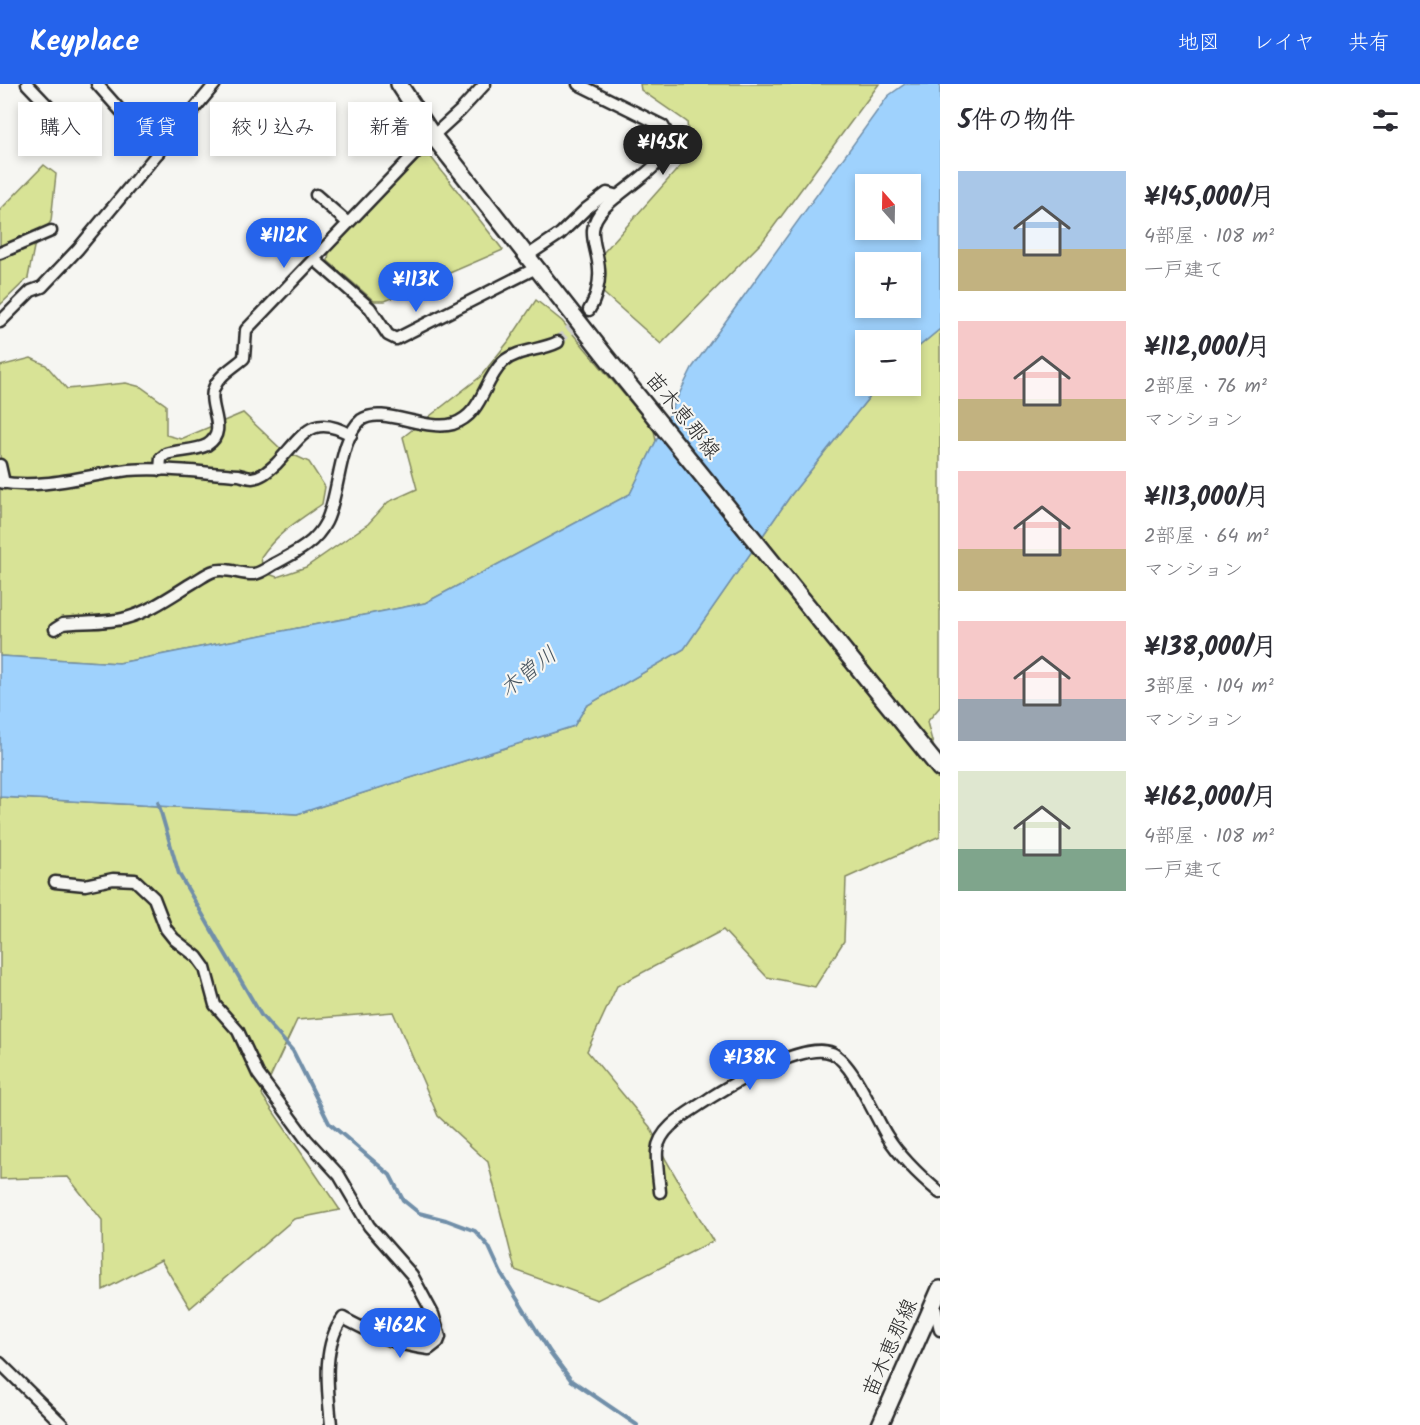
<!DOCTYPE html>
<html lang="ja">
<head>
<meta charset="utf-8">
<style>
  :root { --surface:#fff; --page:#f2f2f3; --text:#2b2b33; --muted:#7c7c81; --accent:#2563eb }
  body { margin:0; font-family:Kalam,"Klee One",sans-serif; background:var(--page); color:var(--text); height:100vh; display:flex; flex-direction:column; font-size:22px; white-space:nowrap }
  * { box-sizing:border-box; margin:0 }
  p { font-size:20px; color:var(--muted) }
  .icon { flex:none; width:33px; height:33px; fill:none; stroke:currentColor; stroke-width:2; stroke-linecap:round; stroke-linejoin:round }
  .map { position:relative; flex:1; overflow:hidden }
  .panel { display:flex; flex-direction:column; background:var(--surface); width:480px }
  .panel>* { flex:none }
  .guide { position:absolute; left:18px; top:18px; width:570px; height:54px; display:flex; gap:12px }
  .needle { width:39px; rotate:340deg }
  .controls { position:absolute; left:855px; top:90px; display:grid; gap:12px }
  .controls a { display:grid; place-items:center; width:66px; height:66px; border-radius:0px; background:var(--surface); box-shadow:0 3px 9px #0003; font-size:30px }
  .price { position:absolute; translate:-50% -51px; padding:0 14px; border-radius:21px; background:var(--accent); color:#fff; font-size:20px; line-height:39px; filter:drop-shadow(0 2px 3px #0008) }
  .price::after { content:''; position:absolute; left:50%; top:36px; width:18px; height:14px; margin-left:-9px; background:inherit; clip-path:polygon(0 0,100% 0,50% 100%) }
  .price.selected { background:#222; color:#fff }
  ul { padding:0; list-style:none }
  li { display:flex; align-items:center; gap:18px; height:150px; padding:0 18px }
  li span { display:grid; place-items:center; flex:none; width:168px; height:120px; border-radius:0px; color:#555 }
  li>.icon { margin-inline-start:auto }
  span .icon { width:72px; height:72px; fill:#fffc; stroke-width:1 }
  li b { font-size:26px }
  h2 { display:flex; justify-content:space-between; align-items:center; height:72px; padding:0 18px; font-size:26px }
  .pill { padding:0 21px; border-radius:0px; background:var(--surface); box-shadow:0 3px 9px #0003; font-size:21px; line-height:54px }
  .pill.selected { background:var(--accent); color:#fff }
  header { display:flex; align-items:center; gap:36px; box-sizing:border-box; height:84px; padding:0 30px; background:var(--accent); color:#fff }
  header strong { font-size:28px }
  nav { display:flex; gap:33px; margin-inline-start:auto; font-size:21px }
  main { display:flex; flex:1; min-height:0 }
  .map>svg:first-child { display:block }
</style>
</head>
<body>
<header>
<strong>Keyplace</strong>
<nav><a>地図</a><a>レイヤ</a><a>共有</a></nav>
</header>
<main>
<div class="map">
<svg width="940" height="1341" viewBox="0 0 940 1341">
  <rect width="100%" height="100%" fill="#f6f6f2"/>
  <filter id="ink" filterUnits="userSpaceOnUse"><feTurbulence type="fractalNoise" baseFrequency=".0167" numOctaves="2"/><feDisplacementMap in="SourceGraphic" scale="12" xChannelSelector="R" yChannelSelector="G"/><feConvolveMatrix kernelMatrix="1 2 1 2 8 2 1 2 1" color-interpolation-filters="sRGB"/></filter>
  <g filter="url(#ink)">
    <g fill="#d8e396" stroke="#828760" stroke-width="1.5">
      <polygon points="640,0 879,0 763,157 661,260 600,206 603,169 690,71 687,38 641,6"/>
      <polygon points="421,73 431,73 503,166 385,217 374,217 328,177 329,167"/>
      <polygon points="44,81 56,90 51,137 34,163 28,194 0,221 0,126"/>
      <path d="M536,216l26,21 92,109 2,11 -26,53 -205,109 -306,60 -119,-7v-290l31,-8 15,7 21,24 59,-6 15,4 25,18v30l15,4 62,-26 38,36 28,13 16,25 -3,17c-23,16 -45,29 -61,53l2,15 14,5 29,-10 62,-43 20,-22 29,-13 -14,-52 77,-60 28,-35z"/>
      <polygon points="940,245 940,623 927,638 940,687 940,752 846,794 844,857 815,903 767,893 723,846 617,902 587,967 650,1043 666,1076 713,1157 597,1216 515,1186 488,1078 438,1032 393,928 297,936 262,1011 340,1126 294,1135 190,1224 161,1176 103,1206 102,1136 68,1093 0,1095 0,713 297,730 574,642 586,622 684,565 791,411 878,302 910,302 911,269"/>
    </g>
    <path fill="#9fd2fd" stroke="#718fa9" stroke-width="1.5" fill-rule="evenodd" d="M905,0h35v245l-29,24 -1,-13h-44v46h12l-87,109 -107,154 -98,57 -12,20 -277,88 -297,-17v-141l119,7 306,-60 205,-109 62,-126 196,-272zM866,100h44v46h-44zM866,178h44v46h-44z"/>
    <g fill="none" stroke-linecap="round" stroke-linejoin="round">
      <polyline stroke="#718fa9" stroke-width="4" points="158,718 179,790 261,931 293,967 329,1039 390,1091 403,1116 419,1129 446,1136 475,1147 489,1163 501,1189 550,1268 571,1296 637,1341"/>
      <polyline stroke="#cdcdca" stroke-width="10" stroke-dasharray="10 5" stroke-linecap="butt" points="558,258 589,226"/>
      <defs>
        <g id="street">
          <polyline points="27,0 48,22"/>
          <polyline points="97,0 158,69"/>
          <path d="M578,0l85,42c3,6 7,10 7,17 -3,21 -53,50 -66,65 -21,22 -6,38 -5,62 1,12 -3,29 -10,40"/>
          <polyline points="316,111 348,139"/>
          <polyline points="0,169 51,147"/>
          <polyline points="527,172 560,150 586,125 607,109 618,112"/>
          <polyline points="314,175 370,224 388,251 396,255 536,184"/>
          <polyline points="0,238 31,207 42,203 78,165 215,0"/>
          <polyline points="0,381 4,399"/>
          <path d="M160,386l1,-12 5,-4c13,-4 29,-3 41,-9 23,-14 -1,-39 7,-57 5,-13 20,-21 30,-30l2,-28 177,-185 37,-34 25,-27"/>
          <path d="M0,398c42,8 87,-7 128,-12 36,-3 75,3 111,5 4,1 9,3 13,3 10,-1 17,-8 24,-14 27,-28 35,-52 75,-29"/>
          <path d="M55,545l8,-5c18,-2 47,-1 63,-6 23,-6 48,-24 68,-36 6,-3 13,-9 20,-11 12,-4 28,4 40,3 7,-1 15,-7 20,-10 21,-11 41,-20 52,-42 13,-25 13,-84 35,-102 20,-15 65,12 92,4 30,-10 30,-43 50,-62 15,-13 38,-11 55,-20"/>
          <path d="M55,798l30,3 28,-6 22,1 19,18 12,31 8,10 23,18 8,11 10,37 23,26 20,43 48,65 33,36 30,51 43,49 21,39 7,23 -2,5 -9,7c-35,-4 -55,-15 -86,-31 -22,29 -15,73 -12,107"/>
          <path d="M660,1108c-1,-13 -4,-28 -3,-41 2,-25 35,-40 53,-53 24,-15 94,-57 122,-45 21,10 42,62 55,83 13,21 34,41 53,57"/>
          <polyline points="934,1218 940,1246"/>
          <polyline points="0,1279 63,1341"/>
        </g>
        <g id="secondary">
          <polyline points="399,0 433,52 607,274 940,685"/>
          <polyline points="880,1341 940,1205"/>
        </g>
      </defs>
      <use href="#street" stroke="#2b2b2b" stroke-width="15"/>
      <use href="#secondary" stroke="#2b2b2b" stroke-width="20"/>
      <use href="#street" stroke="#f6f6f2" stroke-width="10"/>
      <use href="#secondary" stroke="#f6f6f2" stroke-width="15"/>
    </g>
  </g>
  <g text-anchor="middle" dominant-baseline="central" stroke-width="4.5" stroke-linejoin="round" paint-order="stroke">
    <g font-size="21" fill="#2b2b2b" stroke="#f6f6f2">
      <text transform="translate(682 332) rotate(51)">苗木恵那線</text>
      <text transform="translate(891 1264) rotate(-66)">苗木恵那線</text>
    </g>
    <g font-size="22" font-style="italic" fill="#485560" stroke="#f6f6f2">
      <text transform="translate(529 589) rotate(-38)">木曽川</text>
    </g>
  </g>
</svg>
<div class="controls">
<a><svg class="needle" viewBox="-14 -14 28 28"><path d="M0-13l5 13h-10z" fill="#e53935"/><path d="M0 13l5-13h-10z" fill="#7c7c81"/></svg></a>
<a>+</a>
<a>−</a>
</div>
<b class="price selected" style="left:663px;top:92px">¥145K</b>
<b class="price" style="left:284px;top:185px">¥112K</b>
<b class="price" style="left:416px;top:229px">¥113K</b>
<b class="price" style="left:750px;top:1007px">¥138K</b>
<b class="price" style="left:400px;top:1275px">¥162K</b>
<div class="guide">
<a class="pill">購入</a>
<a class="pill selected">賃貸</a>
<a class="pill">絞り込み</a>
<a class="pill">新着</a>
</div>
</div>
<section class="panel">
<h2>5件の物件<svg class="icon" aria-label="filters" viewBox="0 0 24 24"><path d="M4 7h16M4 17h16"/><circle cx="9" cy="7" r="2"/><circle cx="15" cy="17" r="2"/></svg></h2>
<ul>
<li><span style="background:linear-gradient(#a9c7e8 65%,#c2b280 0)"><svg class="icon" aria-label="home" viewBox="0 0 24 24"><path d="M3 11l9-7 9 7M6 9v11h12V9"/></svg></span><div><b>¥145,000/月</b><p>4部屋 · 108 m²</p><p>一戸建て</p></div></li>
<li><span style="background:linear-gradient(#f6c9c9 65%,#c2b280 0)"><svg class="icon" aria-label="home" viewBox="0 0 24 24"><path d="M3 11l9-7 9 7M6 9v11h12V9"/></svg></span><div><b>¥112,000/月</b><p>2部屋 · 76 m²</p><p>マンション</p></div></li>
<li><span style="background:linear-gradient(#f6c9c9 65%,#c2b280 0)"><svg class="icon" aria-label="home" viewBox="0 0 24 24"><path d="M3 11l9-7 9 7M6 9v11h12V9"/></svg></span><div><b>¥113,000/月</b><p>2部屋 · 64 m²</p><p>マンション</p></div></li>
<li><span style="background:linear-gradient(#f6c9c9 65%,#9aa5b1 0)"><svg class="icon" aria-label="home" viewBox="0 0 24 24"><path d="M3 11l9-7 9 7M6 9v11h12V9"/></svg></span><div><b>¥138,000/月</b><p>3部屋 · 104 m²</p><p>マンション</p></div></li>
<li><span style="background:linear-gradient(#dfe7d0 65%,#7fa58c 0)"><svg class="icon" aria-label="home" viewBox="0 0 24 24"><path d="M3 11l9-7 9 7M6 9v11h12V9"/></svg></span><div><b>¥162,000/月</b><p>4部屋 · 108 m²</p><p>一戸建て</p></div></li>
</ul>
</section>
</main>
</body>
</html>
